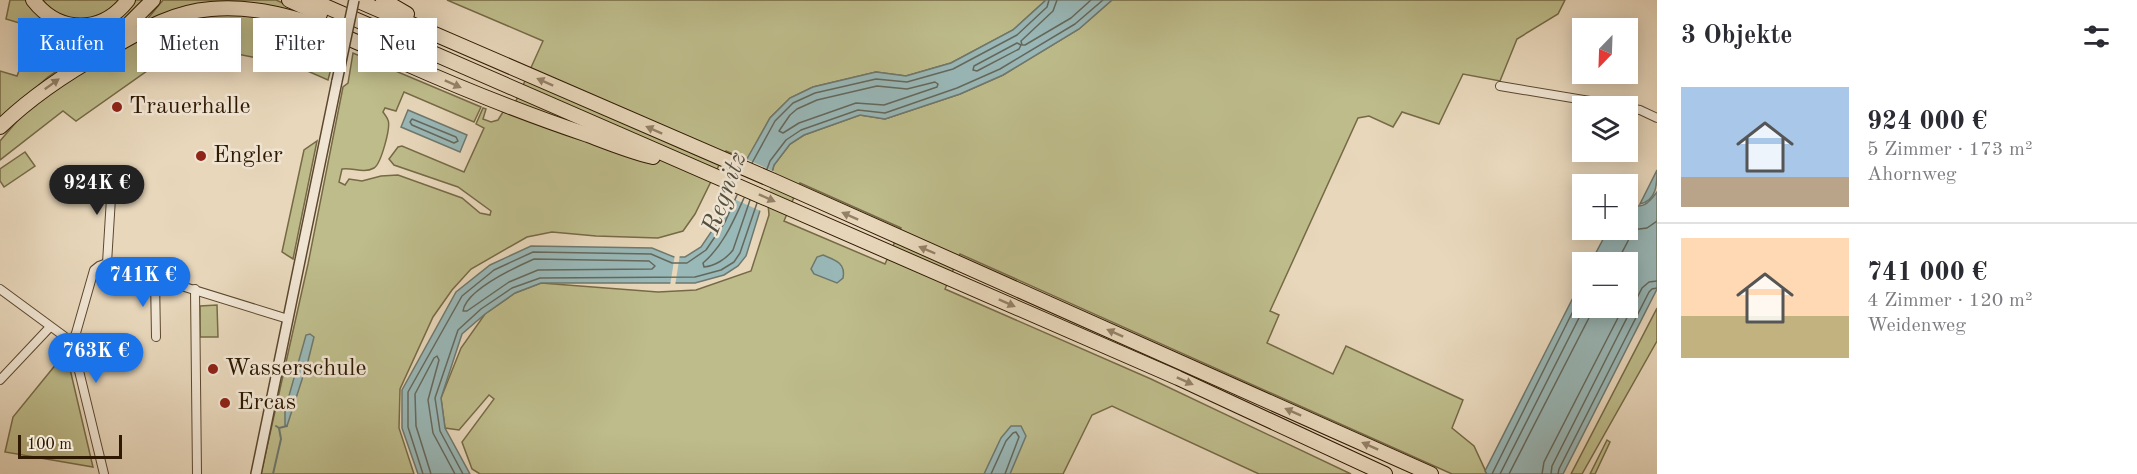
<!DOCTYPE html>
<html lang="de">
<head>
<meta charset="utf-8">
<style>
  :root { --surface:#fff; --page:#f2f2f3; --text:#2b2b33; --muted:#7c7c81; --line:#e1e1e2; --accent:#1a73e8 }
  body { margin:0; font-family:"Old Standard TT",serif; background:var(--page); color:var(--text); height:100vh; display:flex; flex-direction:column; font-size:22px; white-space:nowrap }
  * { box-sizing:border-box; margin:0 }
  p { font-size:20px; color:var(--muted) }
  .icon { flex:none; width:33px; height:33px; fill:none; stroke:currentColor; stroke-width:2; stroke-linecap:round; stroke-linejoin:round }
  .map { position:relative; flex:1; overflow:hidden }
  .sheet { display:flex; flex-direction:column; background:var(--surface); width:480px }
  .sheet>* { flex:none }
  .top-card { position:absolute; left:18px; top:18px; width:570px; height:54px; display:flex; gap:12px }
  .needle { width:39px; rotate:203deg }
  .controls { position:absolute; left:1572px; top:18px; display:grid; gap:12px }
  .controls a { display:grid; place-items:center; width:66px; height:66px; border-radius:0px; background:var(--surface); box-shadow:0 3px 15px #0003; font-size:30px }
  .scale { position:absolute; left:18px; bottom:15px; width:104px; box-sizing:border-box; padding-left:6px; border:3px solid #2e1800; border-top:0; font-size:16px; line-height:21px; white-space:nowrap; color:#2e1800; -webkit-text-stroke:4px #f0e5d3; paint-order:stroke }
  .price { position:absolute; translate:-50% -51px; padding:0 14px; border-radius:21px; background:var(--accent); color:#fff; font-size:20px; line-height:39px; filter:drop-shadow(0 2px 3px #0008) }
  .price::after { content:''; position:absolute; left:50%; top:36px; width:18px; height:14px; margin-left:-9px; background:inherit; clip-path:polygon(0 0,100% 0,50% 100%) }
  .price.selected { background:#222; color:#fff }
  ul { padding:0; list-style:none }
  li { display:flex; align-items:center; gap:18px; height:150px; padding:0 24px }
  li+li { border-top:2px solid var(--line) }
  li span { display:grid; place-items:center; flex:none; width:168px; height:120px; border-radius:0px; color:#555 }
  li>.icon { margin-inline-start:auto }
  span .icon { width:72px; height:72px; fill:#fffc; stroke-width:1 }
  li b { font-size:26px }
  h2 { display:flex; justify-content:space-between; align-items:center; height:72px; padding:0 24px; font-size:26px }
  .chip { padding:0 21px; border-radius:0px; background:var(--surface); box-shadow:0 3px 15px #0003; font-size:21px; line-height:54px }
  .chip.selected { background:var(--accent); color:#fff }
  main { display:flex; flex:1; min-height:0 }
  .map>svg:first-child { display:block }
</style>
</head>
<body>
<main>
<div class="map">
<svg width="1657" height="474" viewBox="0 0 1657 474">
  <rect width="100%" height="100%" fill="#e8d7bb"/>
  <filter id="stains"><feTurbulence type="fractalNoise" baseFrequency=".00333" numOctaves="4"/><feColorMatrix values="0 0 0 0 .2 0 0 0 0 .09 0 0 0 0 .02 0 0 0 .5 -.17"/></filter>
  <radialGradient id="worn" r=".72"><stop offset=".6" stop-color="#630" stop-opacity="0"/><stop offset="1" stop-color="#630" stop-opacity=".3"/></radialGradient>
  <g fill="#bebc8b" stroke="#766a46" stroke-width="1.5" fill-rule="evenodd">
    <polygon points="10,0 27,0 71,29 133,0 145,0 118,28 48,77 0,119 0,71 17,76 29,44 36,43 36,40 30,38 33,27 6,19"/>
    <path d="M42,0h79c-22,24 -59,27 -79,0z"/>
    <polygon points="163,0 276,0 331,24 264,6 145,22"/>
    <path d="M447,0h599l-33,30 -62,33 -45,13 -30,-4 -63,15 -23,11 -20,20 -23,42 -21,-9 -31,63 -12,17 -25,7 -62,-2 -44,-4 -25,5 -56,32 -19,21 -19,27 -33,72 -1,39 15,46h-153l47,-210 35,-177 5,-4 5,-30 128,54 -7,15 -70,-30 -8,19 -11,-3 -2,4c2,3 4,5 5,8 3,7 -7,44 -14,48 -11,6 -22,-1 -32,1l-3,13 6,3 4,-6 13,2 19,-5 17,-1 64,23 18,15 10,2 1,-4 -33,-24 -64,-22 -5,-6 9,-12 4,-1 62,26 20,-44 -8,-4 7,-16 3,1 -3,10 8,3 7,-2 5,-8 7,2 33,-73z"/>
    <path d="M1112,0h453l-7,14 -41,25 -17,42 -37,-7 -24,50 -37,-12 -9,15 -24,-11 -11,2 -88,193 9,4 -12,28 66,31 13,-28 117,54 -11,28 22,18 13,28h-35l-492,-220 -15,35 206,90 200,95h-92l-147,-68 -20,9 -29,59h-583l-8,-5 -10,-27 32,-43 -5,-4 -30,35 -14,-2 -4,-30 20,-50 24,-34 30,-21 26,-10 117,9 38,-2 55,-19 18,-56 -2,-23 7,-27 16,-21 14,-9 56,-20 25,4 75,-25 43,-19 76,-46zM800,183l101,45 -16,36 -101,-43z"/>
    <polygon points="206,14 271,16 339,39 328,80 303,69 278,62 227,52 171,57 150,69 76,121 63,111 0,160 0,141 24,113 81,72 150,30"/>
    <polygon points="317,141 293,259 282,252 304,150"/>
    <polygon points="25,152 35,166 4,187 0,181 0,169"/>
    <polygon points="217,305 218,337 200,337 200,306"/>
    <polygon points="1657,308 1657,341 1582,474 1571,474"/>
    <polygon points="66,352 93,467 5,452 13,417"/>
    <polygon points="1607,440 1610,442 1595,474 1590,474"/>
  </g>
  <g fill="#99b8b8" stroke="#6e786e" stroke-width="1.5">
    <polygon points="1046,0 1112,0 1079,29 1003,75 960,94 885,119 860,115 804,135 790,144 774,165 746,256 738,266 724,275 695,283 541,283 515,293 485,314 462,334 441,398 445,428 470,474 418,474 402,428 402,390 456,292 490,265 531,246 652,248 674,257 685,257 701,247 720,219 748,157 770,118 790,98 813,87 876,72 906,76 951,63 1013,30"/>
    <polygon points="408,110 467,135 460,152 401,127"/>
    <path d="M1657,170c0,14 0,30 -17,34z"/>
    <path d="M1657,192v97l-94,185h-76l-2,-3 97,-191v28h46v-46h-37l17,-32h20v-27c14,7 20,1 29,-11z"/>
    <path d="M823,255c12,5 23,8 20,23l-6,5 -23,-9 -3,-5 6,-12z"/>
    <polygon points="310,334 314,337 308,361 287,426 285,425 285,410 306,335"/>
    <polygon points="1011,426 1021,426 1026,436 1010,474 984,474 1001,438"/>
  </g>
  <g fill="#e8d7bb">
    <polygon points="744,158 775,172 763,212 727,196"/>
    <polygon points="675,254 680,254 675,286 670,286"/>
  </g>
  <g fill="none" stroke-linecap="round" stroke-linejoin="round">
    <g stroke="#64685c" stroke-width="1.5">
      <polyline points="1057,0 1053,11 1021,41 1022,45 1025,45 1071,18 1091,0"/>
      <polygon points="1017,43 1021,45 1019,49 977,71 973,70 974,66"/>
      <polygon points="935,82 938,84 937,87 884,105 856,103 799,123 783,133 779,131 790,115 797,109 817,100 877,86 907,89"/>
      <polygon points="412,119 456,137 458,141 454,143 412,125 410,122"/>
      <polyline points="752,163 775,121 793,103 815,93 876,79 907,82 953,69 1017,35 1047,7 1049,0"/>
      <polyline points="767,169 770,161 786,140 801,130 858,110 885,113 957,88 1000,69 1075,24 1103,0"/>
      <path d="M744,198c-11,24 -21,48 -41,65l1,4c11,-1 22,-8 29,-17l17,-50"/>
      <path d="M534,259l115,2 6,5 -3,3 -114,1 -29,12 -42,29h-4c3,-21 53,-44 71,-52z"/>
      <polyline points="1617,262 1628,241 1631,230 1647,228 1657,221"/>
      <polyline points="423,474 408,427 408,392 462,296 494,270 533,252 651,254 672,263 687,263 706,250 725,222 737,195"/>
      <polyline points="431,474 416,426 415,394 434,358 437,356 439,360 428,400 433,433 455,474"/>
      <polyline points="463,474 440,431 435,398 458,330 481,309 512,288 540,278 695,277 721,270 734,262 740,253 757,203"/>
      <polyline points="991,474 1006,441 1013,433 1016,432 1019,437 1005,474"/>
      <polyline points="1492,474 1582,293"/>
      <polyline points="1500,474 1584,308"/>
      <polyline points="1509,474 1594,308"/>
      <polyline points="1542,474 1544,462 1623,308"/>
      <polyline points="1551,474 1552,466 1642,288 1649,282 1657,281"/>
      <polyline points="1558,474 1559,469 1649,292 1652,289 1657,288"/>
    </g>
    <g stroke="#6e786e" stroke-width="2">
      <polyline points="279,428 287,426"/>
      <polyline points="273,474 281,439 279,428 276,426"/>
    </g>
    <defs>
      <g id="minor">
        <polyline points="1500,86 1620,106"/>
        <polyline points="1628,108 1640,110 1657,118"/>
        <polyline points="63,197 102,187 108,188 111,198 107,263"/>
        <polyline points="107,263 288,319"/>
        <polyline points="155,278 156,337"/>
        <polyline points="0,289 72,342"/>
        <polyline points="195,289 197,474"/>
        <polyline points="0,380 50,327"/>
        <polyline points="104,474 72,342 76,333 94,270 99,266 107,263"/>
      </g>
      <polyline id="tertiary" points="256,474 337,81"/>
      <g id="motorway">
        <path d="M33,0c26,34 69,34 95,0"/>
        <polyline points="289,0 320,14"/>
        <polyline points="311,0 1178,378 1385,474"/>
        <polyline points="356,0 774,181 1431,474"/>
        <polyline points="383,0 407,14"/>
        <polyline points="115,38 153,0"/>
        <path d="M0,127c31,-30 65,-53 103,-74 35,-20 67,-41 108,-44 70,-6 129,26 191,53 61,27 123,52 186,73 21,8 43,17 65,22"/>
      </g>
    </defs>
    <use href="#minor" stroke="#5c482f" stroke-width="10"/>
    <use href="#tertiary" stroke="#5c482f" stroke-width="12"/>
    <use href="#motorway" stroke="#2e1800" stroke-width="16"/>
    <use href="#minor" stroke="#f0e5d3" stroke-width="8"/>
    <use href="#tertiary" stroke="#f0e5d3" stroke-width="9"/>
    <use href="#motorway" stroke="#e8d7bb" stroke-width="14"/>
    <defs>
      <polyline id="tertiary-bridge" points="337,81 354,0"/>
    </defs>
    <use href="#tertiary-bridge" stroke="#5c482f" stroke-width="12" stroke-linecap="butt"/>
    <use href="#tertiary-bridge" stroke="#f0e5d3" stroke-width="9"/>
  </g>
  <defs><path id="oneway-solid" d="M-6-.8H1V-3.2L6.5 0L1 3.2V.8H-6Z" transform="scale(1.5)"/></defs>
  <g fill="#948167">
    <use href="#oneway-solid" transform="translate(545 82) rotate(-156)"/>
    <use href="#oneway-solid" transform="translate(52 84) rotate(-36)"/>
    <use href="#oneway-solid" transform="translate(453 84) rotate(24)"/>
    <use href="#oneway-solid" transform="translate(654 130) rotate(-156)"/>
    <use href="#oneway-solid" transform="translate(767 198) rotate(24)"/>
    <use href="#oneway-solid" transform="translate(850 216) rotate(-156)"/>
    <use href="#oneway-solid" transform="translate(927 250) rotate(-157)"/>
    <use href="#oneway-solid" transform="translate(1007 303) rotate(24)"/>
    <use href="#oneway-solid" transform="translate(1115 333) rotate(-156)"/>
    <use href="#oneway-solid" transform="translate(1185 381) rotate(24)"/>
    <use href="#oneway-solid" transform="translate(1293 412) rotate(-156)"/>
    <use href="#oneway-solid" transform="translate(1370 446) rotate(-156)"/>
  </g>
  <g fill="#8f2418" stroke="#f0e5d3" stroke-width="2">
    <circle cx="117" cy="107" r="6"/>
    <circle cx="201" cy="156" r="6"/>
    <circle cx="213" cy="369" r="6"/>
    <circle cx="225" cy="403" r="6"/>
  </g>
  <g text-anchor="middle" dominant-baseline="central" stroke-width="5" stroke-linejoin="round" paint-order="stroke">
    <g font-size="24" fill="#2e1800" stroke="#f0e5d3" text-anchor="start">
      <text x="129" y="107">Trauerhalle</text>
      <text x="213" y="156">Engler</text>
      <text x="225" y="369">Wasserschule</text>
      <text x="237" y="403">Ercas</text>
    </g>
    <g font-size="26" font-style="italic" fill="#535040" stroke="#f0e5d3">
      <text transform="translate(725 193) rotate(-70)">Regnitz</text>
    </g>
  </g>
  <rect width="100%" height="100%" filter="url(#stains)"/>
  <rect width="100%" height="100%" fill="url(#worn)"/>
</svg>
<div class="controls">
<a><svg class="needle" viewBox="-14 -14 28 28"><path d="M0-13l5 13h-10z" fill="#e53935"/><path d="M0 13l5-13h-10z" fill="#7c7c81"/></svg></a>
<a><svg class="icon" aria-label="layers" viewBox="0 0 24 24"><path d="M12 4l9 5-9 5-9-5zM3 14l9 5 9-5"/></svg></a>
<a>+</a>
<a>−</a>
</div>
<div class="scale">100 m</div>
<b class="price selected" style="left:97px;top:216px">924K €</b>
<b class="price" style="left:143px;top:308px">741K €</b>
<b class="price" style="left:96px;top:384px">763K €</b>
<div class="top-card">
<a class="chip selected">Kaufen</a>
<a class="chip">Mieten</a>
<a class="chip">Filter</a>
<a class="chip">Neu</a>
</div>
</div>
<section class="sheet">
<h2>3 Objekte<svg class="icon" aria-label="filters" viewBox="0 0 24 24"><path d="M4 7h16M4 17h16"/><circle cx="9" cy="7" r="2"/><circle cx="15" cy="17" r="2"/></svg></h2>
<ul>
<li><span style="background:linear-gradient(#a9c7e8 75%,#b9a48a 0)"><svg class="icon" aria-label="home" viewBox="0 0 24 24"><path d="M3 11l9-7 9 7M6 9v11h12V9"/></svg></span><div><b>924 000 €</b><p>5 Zimmer · 173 m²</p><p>Ahornweg</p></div></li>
<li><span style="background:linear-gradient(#ffd9b3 65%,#c2b280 0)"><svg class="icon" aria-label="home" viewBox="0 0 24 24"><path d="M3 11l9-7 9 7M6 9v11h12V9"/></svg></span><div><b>741 000 €</b><p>4 Zimmer · 120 m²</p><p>Weidenweg</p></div></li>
</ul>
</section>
</main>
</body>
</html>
